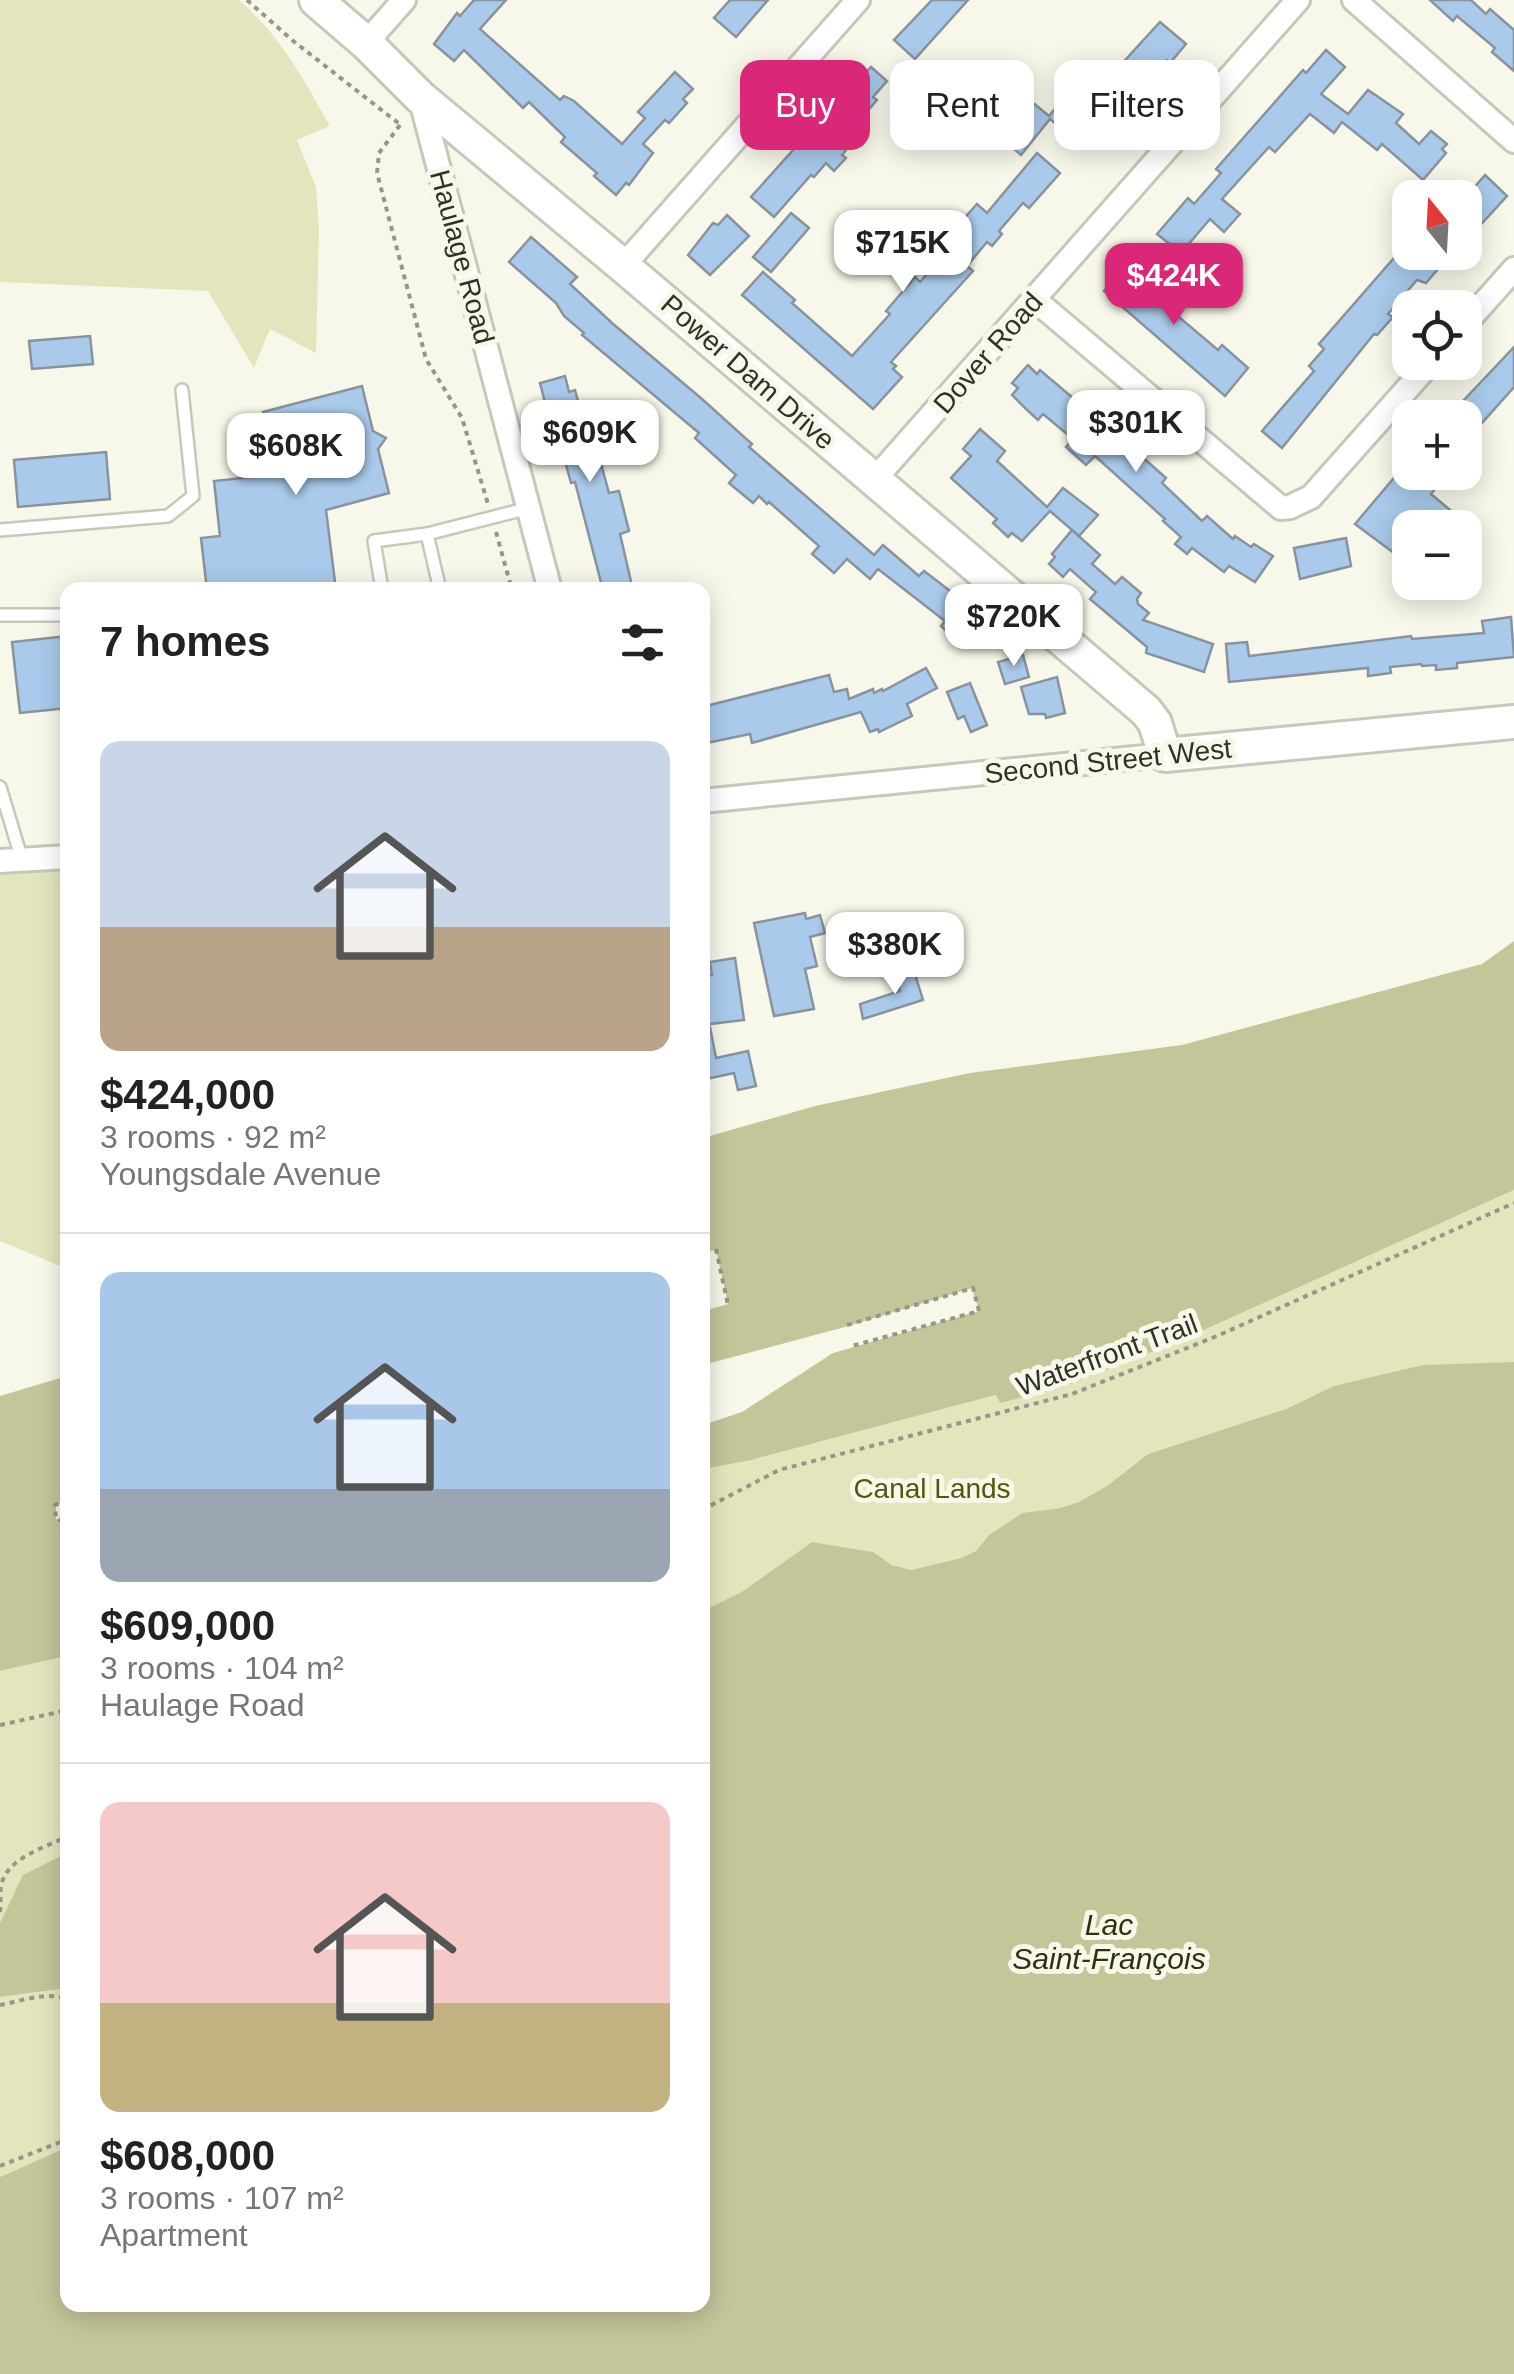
<!DOCTYPE html>
<html lang="en">
<head>
<meta charset="utf-8">
<style>
  :root { --surface:#fff; --page:#f2f2f2; --text:#222; --muted:#767676; --line:#e0e0e0; --accent:#db2777 }
  body { margin:0; font-family:Helvetica,sans-serif; background:var(--page); color:var(--text); height:100vh; display:flex; flex-direction:column; font-size:38px; white-space:nowrap }
  * { box-sizing:border-box; margin:0 }
  p { font-size:32px; color:var(--muted) }
  .icon { flex:none; width:55px; height:55px; fill:none; stroke:currentColor; stroke-width:2; stroke-linecap:round; stroke-linejoin:round }
  .map { position:relative; flex:1; overflow:hidden }
  .side { position:absolute; left:60px; top:582px; width:650px; height:1730px; display:flex; flex-direction:column; background:var(--surface); border-radius:20px; box-shadow:0 5px 25px #0003 }
  .side>* { flex:none }
  .hud { position:absolute; left:740px; top:60px; width:622px; height:90px; display:flex; gap:20px }
  .needle { width:65px; rotate:342deg }
  .tools { position:absolute; left:1392px; top:180px; display:grid; gap:20px }
  .tools a { display:grid; place-items:center; width:90px; height:90px; border-radius:20px; background:var(--surface); box-shadow:0 5px 25px #0003; font-size:50px }
  .price { position:absolute; translate:-50% -85px; padding:0 22px; border-radius:20px; background:#fff; color:#222; font-size:32px; line-height:65px; filter:drop-shadow(0 2px 5px #0008) }
  .price::after { content:''; position:absolute; left:50%; top:60px; width:30px; height:22px; margin-left:-15px; background:inherit; clip-path:polygon(0 0,100% 0,50% 100%) }
  .price.current { background:var(--accent); color:#fff }
  ul { padding:0; list-style:none }
  li { display:grid; align-content:center; gap:20px; height:530px; padding:0 40px }
  li+li { border-top:2px solid var(--line) }
  li span { display:grid; place-items:center; height:310px; border-radius:20px; color:#555 }
  li>.icon { margin-inline-start:auto }
  span .icon { width:180px; height:180px; fill:#fffc; stroke-width:1 }
  li b { font-size:42px }
  h2 { display:flex; justify-content:space-between; align-items:center; height:120px; padding:0 40px; font-size:42px }
  .chip { padding:0 35px; border-radius:20px; background:var(--surface); box-shadow:0 5px 25px #0003; font-size:35px; line-height:90px }
  .chip.current { background:var(--accent); color:#fff }
  .map>svg:first-child { display:block }
</style>
</head>
<body>
<div class="map">
<svg width="1514" height="2374" viewBox="0 0 1514 2374">
  <rect width="100%" height="100%" fill="#f7f8e9"/>
  <g fill="#e5e5bd">
    <path d="M0,0h239c41,35 65,80 91,126l-33,14 19,47 3,42 -3,124 -46,-24 -16,39 -46,-77 -208,-9z"/>
    <polygon points="67,866 67,1269 0,1241 0,871"/>
    <polygon points="1514,1190 1514,1362 1334,1386 1286,1409 1148,1454 1107,1486 1079,1502 1060,1508 1022,1513 989,1535 976,1551 961,1558 911,1570 892,1565 873,1552 812,1542 743,1591 703,1611 703,1469 747,1461 997,1395 1000,1403 1182,1340"/>
    <polygon points="67,1656 67,1853 63,1855 0,1923 0,1671"/>
    <polygon points="60,1989 67,1991 67,2147 0,2177 0,1997"/>
  </g>
  <g fill="#c5c59a">
    <polygon points="1514,941 1514,1190 1182,1340 1060,1388 1000,1403 996,1395 747,1461 703,1469 703,1425 742,1412 833,1353 979,1311 972,1288 845,1327 703,1365 703,1311 728,1304 716,1250 703,1253 703,1138 815,1106 970,1073 1182,1045 1482,964"/>
    <polygon points="1514,1362 1514,2374 0,2374 0,2177 67,2147 68,2305 702,2305 703,1611 743,1591 812,1542 873,1552 892,1565 911,1570 961,1558 976,1551 989,1535 1022,1513 1060,1508 1079,1502 1107,1486 1148,1454 1286,1409 1334,1386 1423,1365"/>
    <polygon points="67,1376 67,1501 56,1505 56,1519 67,1522 67,1656 0,1671 0,1396"/>
    <polygon points="67,1853 67,1991 60,1989 0,1997 0,1923 23,1875"/>
  </g>
  <g fill="#a9caeb" stroke="#89939d" stroke-width="2.5">
    <polygon points="474,0 506,0 480,29 560,100 564,96 574,101 622,144 645,118 638,112 675,72 693,89 683,99 687,103 669,123 665,120 643,144 653,153 629,185 626,183 616,195 594,176 597,173 561,142 565,137 529,102 523,108 464,50 454,61 434,44 457,13 460,16"/>
    <polygon points="730,0 768,0 736,37 714,18"/>
    <polygon points="932,0 968,0 915,59 894,40"/>
    <polygon points="1430,0 1471,0 1486,14 1490,9 1514,30 1514,71 1492,52 1495,48 1457,16 1453,21"/>
    <polygon points="1160,22 1186,44 1170,63 1167,60 1156,69 1125,104 1122,102 1085,147 1050,119 1021,155 996,133 1010,117 1015,122 1032,102 1049,116 1067,94 1084,105"/>
    <polygon points="1326,50 1345,67 1321,94 1348,114 1368,90 1403,114 1396,123 1419,144 1431,131 1447,144 1442,149 1446,153 1423,180 1382,144 1377,150 1342,122 1334,133 1310,114 1275,152 1269,147 1222,199 1240,214 1224,232 1210,219 1181,253 1157,234 1188,198 1194,204 1221,173 1216,169 1303,70 1306,73"/>
    <polygon points="871,67 887,81 873,97 877,100 846,136 853,142 842,155 846,158 834,171 826,163 814,177 811,175 774,217 751,197 855,81 857,83"/>
    <polygon points="1037,153 1060,173 1029,208 1023,203 999,231 1002,234 992,246 987,242 967,266 973,271 891,362 896,366 893,369 902,377 873,409 742,295 763,272 795,300 792,303 852,356 890,314 886,311 915,277 920,282 949,249 942,243 977,204 987,213"/>
    <polygon points="1485,175 1507,196 1474,232 1465,223 1465,198"/>
    <polygon points="791,213 809,228 771,272 753,257"/>
    <polygon points="727,215 749,236 710,275 688,255 713,223 718,225"/>
    <polygon points="531,237 577,277 570,284 612,323 702,399 752,444 749,447 874,555 883,545 919,576 924,571 954,594 976,617 964,632 959,628 952,636 941,626 945,621 878,569 870,579 847,559 834,573 812,554 819,546 769,502 767,504 759,496 753,503 729,483 736,475 695,438 699,433 582,335 584,333 564,316 556,303 509,262"/>
    <polygon points="1407,243 1410,252 1418,252 1438,269 1426,283 1417,280 1388,314 1393,317 1377,335 1374,334 1282,448 1262,431 1314,371 1309,366 1324,349 1319,344"/>
    <polygon points="1133,258 1158,280 1148,291 1218,350 1222,345 1248,368 1225,396 1104,291"/>
    <polygon points="90,336 93,364 32,369 29,341"/>
    <polygon points="1514,347 1514,387 1465,442 1465,418 1447,418"/>
    <polygon points="1028,365 1037,374 1040,370 1139,454 1166,478 1162,483 1202,521 1207,516 1233,539 1235,536 1251,547 1254,544 1273,556 1255,582 1229,566 1224,572 1192,548 1187,554 1175,544 1181,537 1163,521 1165,519 1095,456 1086,465 1066,447 1073,439 1043,414 1038,420 1026,409 1012,395 1018,388 1012,383"/>
    <polygon points="565,376 569,392 575,390 590,444 595,442 609,493 619,491 629,531 620,534 633,590 603,590 575,482 571,483 557,432 553,433 540,383"/>
    <polygon points="362,386 373,431 386,438 378,449 389,493 326,510 336,590 207,590 201,538 220,536 214,481 279,474 263,412"/>
    <polygon points="980,429 1005,451 997,461 1047,507 1063,488 1098,515 1079,536 1050,511 1022,541 1012,533 1008,537 993,523 997,519 951,478 971,456 963,449"/>
    <polygon points="106,452 110,499 18,507 14,460"/>
    <polygon points="1410,459 1410,472 1449,472 1431,494 1450,510 1435,528 1410,528 1410,549 1402,559 1355,524"/>
    <polygon points="1072,530 1100,555 1092,564 1115,584 1122,577 1141,593 1137,599 1138,604 1149,613 1143,620 1213,644 1204,672 1146,653 1147,647 1090,599 1096,592 1070,569 1063,577 1049,564 1055,557 1052,554"/>
    <polygon points="1346,538 1351,566 1300,579 1294,548"/>
    <polygon points="1511,617 1514,657 1457,663 1457,668 1436,670 1436,665 1422,666 1421,664 1390,667 1391,673 1368,676 1368,668 1229,682 1226,644 1247,642 1249,656 1411,636 1412,639 1484,633 1482,621"/>
    <polygon points="68,636 68,708 20,713 12,642"/>
    <polygon points="1023,655 1029,677 1005,684 998,662"/>
    <polygon points="926,668 937,688 907,704 912,716 879,732 878,729 870,732 861,712 752,743 750,734 702,744 702,707 829,675 834,692 847,689 849,699 873,689 874,693 882,689 883,691"/>
    <polygon points="1057,677 1065,713 1046,718 1045,714 1029,714 1021,687"/>
    <polygon points="970,683 987,725 971,732 964,716 958,719 947,692"/>
    <polygon points="805,913 806,919 820,915 825,933 810,937 817,966 805,969 814,1009 774,1016 754,923"/>
    <polygon points="735,958 744,1020 702,1025 702,977 712,975 710,962"/>
    <polygon points="914,971 923,1000 863,1019 860,1004 900,991 896,976"/>
    <polygon points="710,1027 716,1058 748,1051 756,1086 738,1090 734,1073 702,1080 702,1028"/>
  </g>
  <g fill="none" stroke-linecap="round" stroke-linejoin="round">
    <defs>
      <g id="service">
        <polyline points="0,530 168,516 193,496 182,390"/>
        <polyline points="427,534 440,590"/>
        <polyline points="382,590 374,541 427,534 529,508"/>
        <polyline points="0,615 68,615"/>
        <polyline points="0,787 22,860"/>
      </g>
      <g id="minor">
        <polyline points="1354,0 1514,141"/>
        <polyline points="366,43 404,0"/>
        <polyline points="420,97 550,590"/>
        <polyline points="623,266 858,0"/>
        <polyline points="1035,300 1281,508 1290,507 1311,497 1431,362"/>
        <polyline points="1465,324 1514,269"/>
        <polyline points="874,480 1298,0"/>
        <polyline points="702,801 1165,755"/>
        <polyline points="0,861 68,857"/>
      </g>
      <polyline id="secondary" points="316,0 366,43 420,97 623,266 1146,711 1155,723 1165,755 1514,722"/>
    </defs>
    <use href="#service" stroke="#c7c8ba" stroke-width="16"/>
    <use href="#minor" stroke="#c7c8ba" stroke-width="28"/>
    <use href="#secondary" stroke="#c7c8ba" stroke-width="38"/>
    <g stroke="#96968c" stroke-width="4" stroke-dasharray="5 5" stroke-linecap="butt">
      <polyline points="247,0 292,40 402,126"/>
      <polyline points="400,125 379,153 377,173 426,359 462,418 488,504"/>
      <polyline points="496,532 512,590"/>
      <polyline points="716,1249 728,1305"/>
      <polyline points="847,1325 973,1288 979,1311 852,1346"/>
      <polyline points="68,1501 55,1505 56,1519 68,1522"/>
      <polyline points="702,1510 779,1470 1072,1394 1217,1336 1514,1203"/>
      <polyline points="0,1725 68,1710"/>
      <path d="M0,1912c1,-9 0,-18 1,-26 6,-29 44,-38 67,-50"/>
      <path d="M0,2005c22,-4 45,-14 68,-6"/>
      <polyline points="0,2166 68,2139"/>
    </g>
    <use href="#service" stroke="#fff" stroke-width="11"/>
    <use href="#minor" stroke="#fff" stroke-width="22"/>
    <use href="#secondary" stroke="#fff" stroke-width="32"/>
  </g>
  <g text-anchor="middle" dominant-baseline="central" stroke-width="10" stroke-linejoin="round" paint-order="stroke">
    <g font-size="28" fill="#31312b" stroke="#f7f8e9">
      <text transform="translate(462 257) rotate(75)">Haulage Road</text>
      <text transform="translate(988 353) rotate(-49)">Dover Road</text>
      <text transform="translate(748 372) rotate(41)">Power Dam Drive</text>
      <text transform="translate(1108 761) rotate(-6)">Second Street West</text>
      <text transform="translate(1107 1355) rotate(-20)">Waterfront Trail</text>
    </g>
    <g font-size="28" fill="#57550c" stroke="#f7f8e9">
      <text x="932" y="1488">Canal Lands</text>
    </g>
    <g font-size="30" font-style="italic" fill="#31300d" stroke="#f7f8e9">
      <text x="1109" y="1924">Lac<tspan x="1109" dy="34">Saint-François</tspan></text>
    </g>
  </g>
</svg>
<div class="tools">
<a><svg class="needle" viewBox="-14 -14 28 28"><path d="M0-13l5 13h-10z" fill="#e53935"/><path d="M0 13l5-13h-10z" fill="#767676"/></svg></a>
<a><svg class="icon" aria-label="locate" viewBox="0 0 24 24"><circle cx="12" cy="12" r="6"/><path d="M12 2v4M12 18v4M2 12h4M18 12h4"/></svg></a>
<a>+</a>
<a>−</a>
</div>
<b class="price" style="left:903px;top:295px">$715K</b>
<b class="price current" style="left:1174px;top:328px">$424K</b>
<b class="price" style="left:1136px;top:475px">$301K</b>
<b class="price" style="left:590px;top:485px">$609K</b>
<b class="price" style="left:296px;top:498px">$608K</b>
<b class="price" style="left:1014px;top:669px">$720K</b>
<b class="price" style="left:895px;top:997px">$380K</b>
<div class="hud">
<a class="chip current">Buy</a>
<a class="chip">Rent</a>
<a class="chip">Filters</a>
</div>
<section class="side">
<h2>7 homes<svg class="icon" aria-label="filters" viewBox="0 0 24 24"><path d="M4 7h16M4 17h16"/><circle cx="9" cy="7" r="2"/><circle cx="15" cy="17" r="2"/></svg></h2>
<ul>
<li><span style="background:linear-gradient(#c9d6e8 60%,#b9a48a 0)"><svg class="icon" aria-label="home" viewBox="0 0 24 24"><path d="M3 11l9-7 9 7M6 9v11h12V9"/></svg></span><div><b>$424,000</b><p>3 rooms · 92 m²</p><p>Youngsdale Avenue</p></div></li>
<li><span style="background:linear-gradient(#a9c7e8 70%,#9aa5b1 0)"><svg class="icon" aria-label="home" viewBox="0 0 24 24"><path d="M3 11l9-7 9 7M6 9v11h12V9"/></svg></span><div><b>$609,000</b><p>3 rooms · 104 m²</p><p>Haulage Road</p></div></li>
<li><span style="background:linear-gradient(#f6c9c9 65%,#c2b280 0)"><svg class="icon" aria-label="home" viewBox="0 0 24 24"><path d="M3 11l9-7 9 7M6 9v11h12V9"/></svg></span><div><b>$608,000</b><p>3 rooms · 107 m²</p><p>Apartment</p></div></li>
</ul>
</section>
</div>
</body>
</html>
